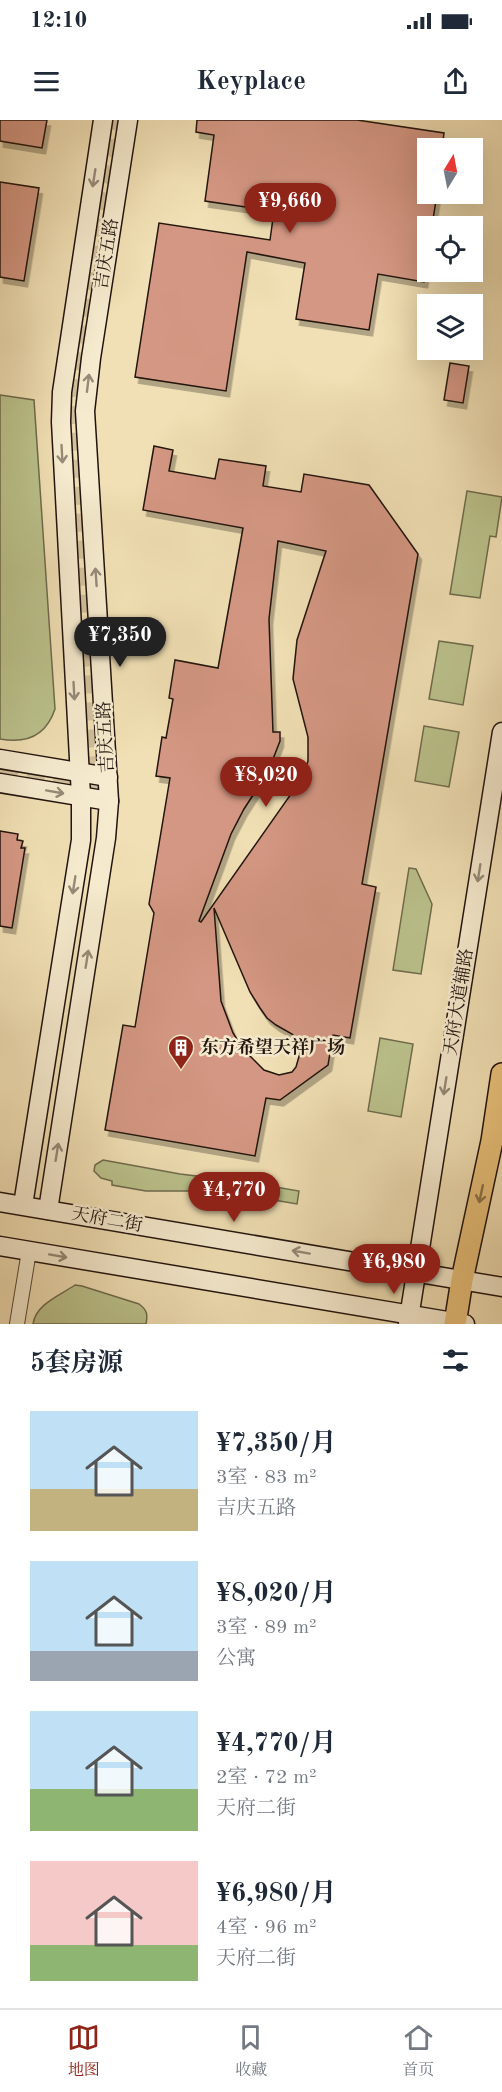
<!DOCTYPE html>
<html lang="zh">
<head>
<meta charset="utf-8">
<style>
  :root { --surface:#fff; --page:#f2f2f3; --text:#1f2937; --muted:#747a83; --line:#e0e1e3; --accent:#8f2418 }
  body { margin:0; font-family:"Old Standard TT","Noto Serif SC",serif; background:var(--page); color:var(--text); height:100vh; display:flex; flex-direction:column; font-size:22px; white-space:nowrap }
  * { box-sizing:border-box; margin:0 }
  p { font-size:20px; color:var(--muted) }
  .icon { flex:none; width:33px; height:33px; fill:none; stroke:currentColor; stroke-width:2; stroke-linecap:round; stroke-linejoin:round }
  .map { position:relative; height:1204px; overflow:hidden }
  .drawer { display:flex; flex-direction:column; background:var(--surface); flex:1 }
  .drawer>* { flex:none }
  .needle { width:39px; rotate:10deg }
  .buttons { position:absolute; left:417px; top:18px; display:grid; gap:12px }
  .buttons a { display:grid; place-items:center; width:66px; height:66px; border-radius:0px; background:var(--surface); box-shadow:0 6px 24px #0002; font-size:30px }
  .price { position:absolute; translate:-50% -51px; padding:0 14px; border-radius:21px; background:var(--accent); color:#fff; font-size:20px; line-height:39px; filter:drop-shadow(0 2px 3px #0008) }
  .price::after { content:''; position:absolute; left:50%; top:36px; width:18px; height:14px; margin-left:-9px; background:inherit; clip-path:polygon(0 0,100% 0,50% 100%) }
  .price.active { background:#222; color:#fff }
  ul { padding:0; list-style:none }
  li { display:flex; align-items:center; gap:18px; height:150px; padding:0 30px }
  li span { display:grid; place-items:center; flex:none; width:168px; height:120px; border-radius:0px; color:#555 }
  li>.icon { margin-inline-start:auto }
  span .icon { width:72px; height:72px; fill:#fffc; stroke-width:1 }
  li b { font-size:26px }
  h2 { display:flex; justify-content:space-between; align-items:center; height:72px; padding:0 30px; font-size:26px }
  .status { display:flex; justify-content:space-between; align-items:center; height:42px; padding:0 30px; background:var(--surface); direction:ltr }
  .status svg { height:16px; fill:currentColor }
  header { display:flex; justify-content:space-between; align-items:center; height:78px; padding:0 30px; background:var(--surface); font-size:27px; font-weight:700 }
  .menu { display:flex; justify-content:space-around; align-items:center; height:84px; border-top:2px solid var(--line); background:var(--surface); font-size:16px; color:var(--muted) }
  .menu a { display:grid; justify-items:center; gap:3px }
  .menu .active { color:var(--accent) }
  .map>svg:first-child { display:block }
</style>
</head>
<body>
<div class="status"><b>12:10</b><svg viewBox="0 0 49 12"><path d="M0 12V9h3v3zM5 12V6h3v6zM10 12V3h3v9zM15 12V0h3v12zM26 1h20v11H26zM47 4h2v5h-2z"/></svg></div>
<header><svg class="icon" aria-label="menu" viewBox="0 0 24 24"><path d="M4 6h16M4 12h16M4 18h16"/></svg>Keyplace<svg class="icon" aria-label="share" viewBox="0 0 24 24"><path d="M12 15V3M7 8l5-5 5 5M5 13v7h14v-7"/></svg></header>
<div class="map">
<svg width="502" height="1204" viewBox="0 0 502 1204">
  <defs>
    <filter id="shadow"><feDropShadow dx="3.5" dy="6" stdDeviation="0" flood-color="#0004"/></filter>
  </defs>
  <rect width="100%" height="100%" fill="#f1e0b5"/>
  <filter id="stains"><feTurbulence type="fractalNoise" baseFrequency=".00333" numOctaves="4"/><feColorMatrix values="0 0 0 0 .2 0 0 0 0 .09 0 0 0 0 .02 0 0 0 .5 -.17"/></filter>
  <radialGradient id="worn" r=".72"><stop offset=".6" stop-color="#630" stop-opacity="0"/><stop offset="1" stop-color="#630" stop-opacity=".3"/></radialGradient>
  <g fill="#bbc28c" stroke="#6e6a4d" stroke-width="1.5">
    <path d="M0,275l34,5 21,309c-9,27 -28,35 -55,30z"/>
    <polygon points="467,371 502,377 496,417 490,416 480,478 450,474"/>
    <polygon points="439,521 473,526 463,585 429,579"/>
    <polygon points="424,606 459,612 449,667 415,661"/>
    <polygon points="409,748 416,749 432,784 421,854 393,850"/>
    <polygon points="380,918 413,924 401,997 368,991"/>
    <polygon points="103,1040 180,1054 221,1059 226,1064 225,1069 222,1071 146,1071 112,1065 112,1061 101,1058 94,1051 95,1045"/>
    <polygon points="246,1062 299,1071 297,1084 244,1075"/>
    <path d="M75,1165l7,1 57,18c8,6 9,10 7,20h-113c3,-20 26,-28 42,-39z"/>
  </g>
  <g fill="#d49783" stroke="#21130e" stroke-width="1.5" fill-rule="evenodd" filter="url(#shadow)">
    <polygon points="0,0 47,0 42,28 0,21"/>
    <polygon points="197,0 357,0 444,13 442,28 428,28 428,74 437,74 432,106 428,106 428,138 424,162 378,154 369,210 296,199 305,143 247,132 226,271 135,257 159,103 270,120 274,91 205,81 214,15 196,12"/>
    <polygon points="0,62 39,68 24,161 0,157"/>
    <polygon points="450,243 469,246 463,283 444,280"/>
    <path d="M154,326l19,4 -4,21 46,8 4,-20 47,7 -3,20 38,6 3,-18 65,11 49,69 -56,330 14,3 -26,151 -17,-3 -5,30 -48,35 -14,-2 -11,58 -150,-26 18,-105 12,2 19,-114 -5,-9 21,-126 -14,-2 6,-39 4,1 7,-39 -4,-1 6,-38 43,8 25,-140 -100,-18zM278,421l48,10 -29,89 -4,39 15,58v24l-5,16 -102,145 -2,-1 32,-87 13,-25 24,-37 12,-31v-9h-7l-4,-113zM214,788l36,84 10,16 7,10 9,7 16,9 5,5 3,14 -4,14 -4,5 -13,3 -15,-5 -21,-21 -10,-16 -12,-32z"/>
    <polygon points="0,711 18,714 17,720 23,721 21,728 25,728 12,808 0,806"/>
  </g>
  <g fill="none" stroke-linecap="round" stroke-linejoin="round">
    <polyline stroke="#d2c19c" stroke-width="18" stroke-dasharray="18 9" stroke-linecap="butt" points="0,652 93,668 73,298 75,261 115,0"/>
    <defs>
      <polyline id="street" points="17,1204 29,1131"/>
      <g id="secondary">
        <polyline points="0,639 108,657"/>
        <polyline points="0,663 109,681"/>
        <polyline points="0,1082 502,1167"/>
        <polyline points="23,1085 81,720 81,676 61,302 62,272 103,0"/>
        <polyline points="48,1090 106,718 109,681 85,291 91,238 128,0"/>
        <polyline points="0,1126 465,1204"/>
        <polyline points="408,1204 502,612"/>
      </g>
      <polyline id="primary" points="455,1204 462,1160 492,1021 502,954"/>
    </defs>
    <use href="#street" stroke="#554638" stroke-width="16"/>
    <use href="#secondary" stroke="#21130e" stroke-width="21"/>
    <use href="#primary" stroke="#21130e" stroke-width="24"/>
    <use href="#street" stroke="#f6ebcf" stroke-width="14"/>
    <use href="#secondary" stroke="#f6ebcf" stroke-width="18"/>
    <use href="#primary" stroke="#e8c07a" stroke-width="21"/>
  </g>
  <defs><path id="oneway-shaft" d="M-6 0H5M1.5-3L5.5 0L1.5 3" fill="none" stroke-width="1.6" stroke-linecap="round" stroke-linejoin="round" transform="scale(1.5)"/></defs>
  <g stroke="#968a78">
    <use href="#oneway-shaft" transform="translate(94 58) rotate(99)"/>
    <use href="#oneway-shaft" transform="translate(88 263) rotate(-83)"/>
    <use href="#oneway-shaft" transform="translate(62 334) rotate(87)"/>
    <use href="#oneway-shaft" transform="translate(96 457) rotate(-94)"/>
    <use href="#oneway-shaft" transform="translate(74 571) rotate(87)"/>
    <use href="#oneway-shaft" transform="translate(55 672) rotate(10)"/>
    <use href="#oneway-shaft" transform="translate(479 753) rotate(99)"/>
    <use href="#oneway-shaft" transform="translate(74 765) rotate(99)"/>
    <use href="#oneway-shaft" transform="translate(87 839) rotate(-81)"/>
    <use href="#oneway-shaft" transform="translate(445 966) rotate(99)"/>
    <use href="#oneway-shaft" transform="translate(57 1032) rotate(-81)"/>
    <use href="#oneway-shaft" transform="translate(301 1132) rotate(-170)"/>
    <use href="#oneway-shaft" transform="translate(58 1136) rotate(10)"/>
  </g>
  <use stroke="#8e7249" href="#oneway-shaft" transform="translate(481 1074) rotate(102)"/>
  <defs>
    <symbol id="building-pin" viewBox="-11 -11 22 30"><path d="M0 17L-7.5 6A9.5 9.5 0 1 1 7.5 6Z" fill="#8f2418" stroke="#f6ebcf"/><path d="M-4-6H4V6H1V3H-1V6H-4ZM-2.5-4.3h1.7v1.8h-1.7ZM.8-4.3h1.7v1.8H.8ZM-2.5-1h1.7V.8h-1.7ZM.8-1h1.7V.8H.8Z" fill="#fff"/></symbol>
  </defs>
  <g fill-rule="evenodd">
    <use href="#building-pin" x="166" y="913" width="30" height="40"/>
  </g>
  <g text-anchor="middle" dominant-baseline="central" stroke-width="5" stroke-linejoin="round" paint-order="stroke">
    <g font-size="18" fill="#21130e" stroke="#f6ebcf">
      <text transform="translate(107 134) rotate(-81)">吉庆五路</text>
      <text transform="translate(106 617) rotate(-93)">吉庆五路</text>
      <text transform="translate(459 882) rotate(-81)">天府大道辅路</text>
      <text transform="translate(107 1100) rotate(10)">天府二街</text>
    </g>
    <g font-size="18" font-weight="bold" fill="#21130e" stroke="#f6ebcf" text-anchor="start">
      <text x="201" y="928">东方希望天祥广场</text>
    </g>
  </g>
  <rect width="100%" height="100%" filter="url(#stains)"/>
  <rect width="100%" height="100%" fill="url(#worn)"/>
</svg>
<div class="buttons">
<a><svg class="needle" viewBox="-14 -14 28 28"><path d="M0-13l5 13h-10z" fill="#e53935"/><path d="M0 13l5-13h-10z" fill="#747a83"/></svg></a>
<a><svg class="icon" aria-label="locate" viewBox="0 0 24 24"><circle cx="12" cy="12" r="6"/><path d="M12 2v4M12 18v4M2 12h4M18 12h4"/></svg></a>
<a><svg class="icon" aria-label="layers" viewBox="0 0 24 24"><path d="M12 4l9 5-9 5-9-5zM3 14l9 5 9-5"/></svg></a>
</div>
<b class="price" style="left:290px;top:114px">¥9,660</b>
<b class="price active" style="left:120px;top:548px">¥7,350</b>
<b class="price" style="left:266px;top:688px">¥8,020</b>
<b class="price" style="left:234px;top:1103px">¥4,770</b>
<b class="price" style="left:394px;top:1175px">¥6,980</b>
</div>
<section class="drawer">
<h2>5套房源<svg class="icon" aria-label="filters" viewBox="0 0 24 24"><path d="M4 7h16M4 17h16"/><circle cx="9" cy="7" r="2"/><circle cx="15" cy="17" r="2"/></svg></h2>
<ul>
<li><span style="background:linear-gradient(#bfe0f5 65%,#c2b280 0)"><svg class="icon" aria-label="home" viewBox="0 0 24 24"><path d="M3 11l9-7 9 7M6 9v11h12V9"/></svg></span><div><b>¥7,350/月</b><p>3室 · 83 m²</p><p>吉庆五路</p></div></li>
<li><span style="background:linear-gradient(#bfe0f5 75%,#9aa5b1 0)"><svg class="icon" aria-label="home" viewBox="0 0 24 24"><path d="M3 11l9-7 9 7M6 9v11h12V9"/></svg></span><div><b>¥8,020/月</b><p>3室 · 89 m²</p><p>公寓</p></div></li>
<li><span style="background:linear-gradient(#bfe0f5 65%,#8fb573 0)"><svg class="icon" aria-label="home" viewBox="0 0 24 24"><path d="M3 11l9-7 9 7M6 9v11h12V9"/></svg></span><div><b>¥4,770/月</b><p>2室 · 72 m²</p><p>天府二街</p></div></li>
<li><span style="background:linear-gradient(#f6c9c9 70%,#8fb573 0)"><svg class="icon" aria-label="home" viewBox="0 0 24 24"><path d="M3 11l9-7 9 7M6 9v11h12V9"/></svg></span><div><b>¥6,980/月</b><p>4室 · 96 m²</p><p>天府二街</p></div></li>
</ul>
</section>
<nav class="menu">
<a class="active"><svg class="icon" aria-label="map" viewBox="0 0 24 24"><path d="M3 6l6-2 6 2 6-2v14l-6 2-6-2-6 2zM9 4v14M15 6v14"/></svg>地图</a>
<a><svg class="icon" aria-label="saved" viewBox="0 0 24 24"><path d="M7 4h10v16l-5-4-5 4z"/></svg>收藏</a>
<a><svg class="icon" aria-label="home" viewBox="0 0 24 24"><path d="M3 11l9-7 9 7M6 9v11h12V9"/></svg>首页</a>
</nav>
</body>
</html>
